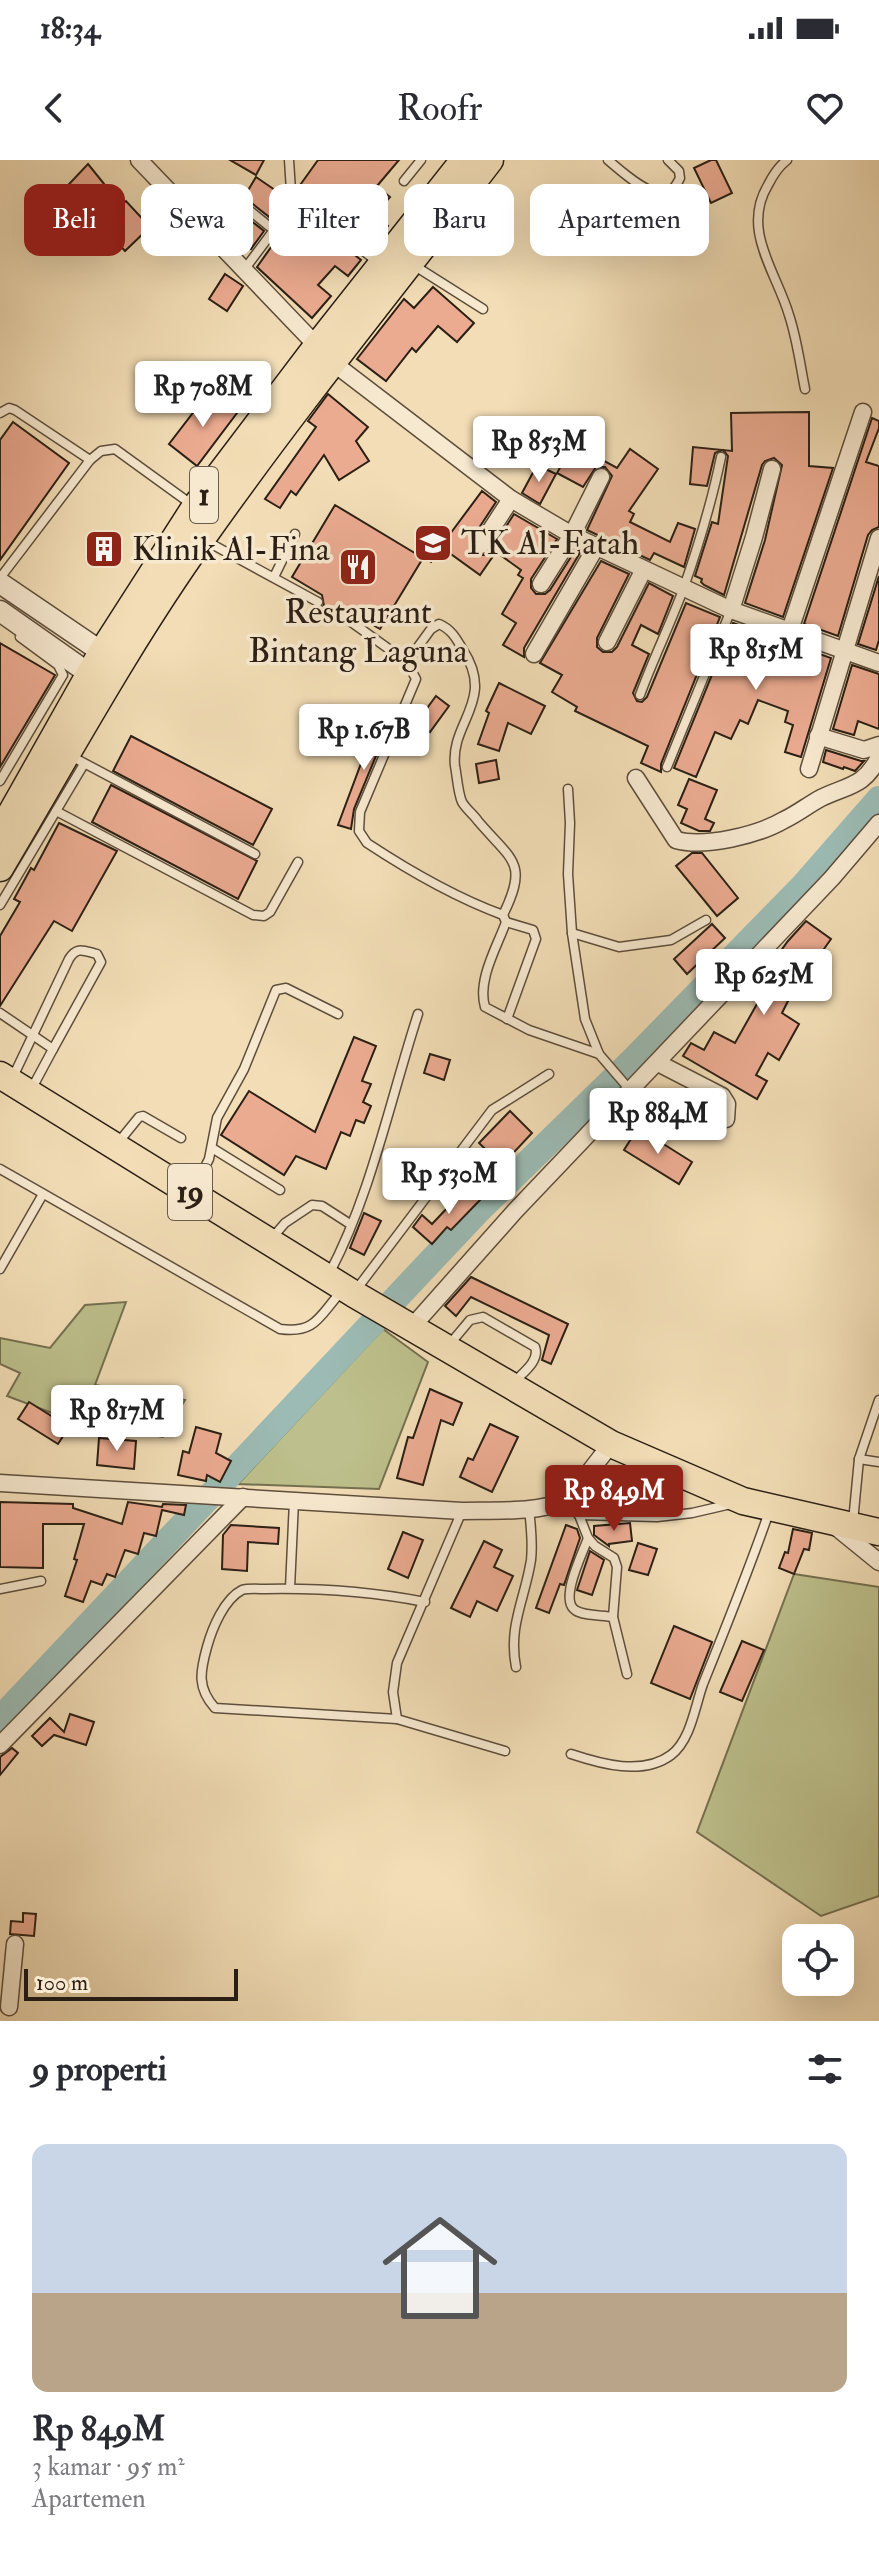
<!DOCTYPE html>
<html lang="id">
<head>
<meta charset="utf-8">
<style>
  :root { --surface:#fff; --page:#f2f2f3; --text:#2b2b33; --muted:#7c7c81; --accent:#8f2418 }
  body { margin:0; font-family:"IM FELL Double Pica",serif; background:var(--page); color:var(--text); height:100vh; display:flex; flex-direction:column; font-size:30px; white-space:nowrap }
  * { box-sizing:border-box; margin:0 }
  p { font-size:26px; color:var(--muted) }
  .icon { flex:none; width:44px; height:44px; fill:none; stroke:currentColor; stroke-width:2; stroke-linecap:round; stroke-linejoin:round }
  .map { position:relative; height:1861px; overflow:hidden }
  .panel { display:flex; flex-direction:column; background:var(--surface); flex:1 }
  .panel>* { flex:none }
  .hud { position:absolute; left:24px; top:24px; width:832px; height:72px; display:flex; gap:16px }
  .buttons { position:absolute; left:782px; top:1764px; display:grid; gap:16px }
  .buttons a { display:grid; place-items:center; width:72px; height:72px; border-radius:16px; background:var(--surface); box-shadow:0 8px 32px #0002; font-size:40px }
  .scale { position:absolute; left:24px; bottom:20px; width:214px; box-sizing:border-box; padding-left:8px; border:4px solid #2b1f14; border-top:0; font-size:22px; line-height:28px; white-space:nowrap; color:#2b1f14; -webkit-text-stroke:6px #f7e9d0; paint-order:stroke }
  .price { position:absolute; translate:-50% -68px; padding:0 18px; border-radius:8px; background:#fff; color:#222; font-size:26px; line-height:52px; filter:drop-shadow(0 2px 4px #0008) }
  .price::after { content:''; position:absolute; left:50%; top:48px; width:24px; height:18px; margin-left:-12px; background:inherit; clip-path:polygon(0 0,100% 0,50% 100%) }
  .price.on { background:var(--accent); color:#fff }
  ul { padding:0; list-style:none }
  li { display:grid; align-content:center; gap:16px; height:424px; padding:0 32px }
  li span { display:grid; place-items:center; height:248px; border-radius:16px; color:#555 }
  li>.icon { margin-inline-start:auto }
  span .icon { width:144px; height:144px; fill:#fffc; stroke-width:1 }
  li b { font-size:34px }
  h2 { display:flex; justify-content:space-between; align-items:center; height:96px; padding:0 32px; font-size:34px }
  .tag { padding:0 28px; border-radius:16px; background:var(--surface); box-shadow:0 8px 32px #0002; font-size:28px; line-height:72px }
  .tag.on { background:var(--accent); color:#fff }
  .status { display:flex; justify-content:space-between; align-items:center; height:56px; padding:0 40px; background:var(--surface); direction:ltr }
  .status svg { height:22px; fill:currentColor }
  header { display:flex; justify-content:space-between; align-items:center; height:104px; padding:0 32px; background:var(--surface); font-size:36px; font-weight:600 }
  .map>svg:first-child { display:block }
</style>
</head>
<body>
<div class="status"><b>18:34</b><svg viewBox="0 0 49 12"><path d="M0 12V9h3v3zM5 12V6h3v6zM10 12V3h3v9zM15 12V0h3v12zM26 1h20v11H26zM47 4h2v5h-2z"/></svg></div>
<header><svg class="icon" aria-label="back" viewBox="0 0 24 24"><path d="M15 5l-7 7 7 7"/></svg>Roofr<svg class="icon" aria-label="heart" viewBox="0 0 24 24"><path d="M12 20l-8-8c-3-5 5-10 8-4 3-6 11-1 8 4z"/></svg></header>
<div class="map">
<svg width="879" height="1861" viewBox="0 0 879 1861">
  <rect width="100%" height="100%" fill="#f2ddb6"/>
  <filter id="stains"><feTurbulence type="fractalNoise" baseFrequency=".0025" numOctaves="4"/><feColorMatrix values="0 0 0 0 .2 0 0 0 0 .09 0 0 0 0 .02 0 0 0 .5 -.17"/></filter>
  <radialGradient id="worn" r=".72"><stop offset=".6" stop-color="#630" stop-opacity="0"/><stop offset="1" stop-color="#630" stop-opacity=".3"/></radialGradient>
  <g fill="#bdc08c" stroke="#747050" stroke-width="2">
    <polygon points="126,1142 95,1225 185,1240 163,1277 76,1262 7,1236 20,1213 0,1204 0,1178 50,1188 85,1145"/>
    <polygon points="383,1169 428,1202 379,1329 238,1324"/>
    <polygon points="794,1414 879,1427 879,1736 821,1756 697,1672"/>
  </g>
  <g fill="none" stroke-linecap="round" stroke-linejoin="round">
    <polyline stroke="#9cbbb4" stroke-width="26" points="0,1559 477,1052 633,900 803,726 879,639"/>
  </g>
  <g fill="#ebab91" stroke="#2b1f14" stroke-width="2">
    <polygon points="230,0 264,0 256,15"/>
    <polygon points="318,0 399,0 377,26 390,37 374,55 388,66 375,83 345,60 341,65 298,28"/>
    <polygon points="711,0 716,0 732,33 711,43 694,8"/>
    <polygon points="88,4 121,45 126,41 150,67 125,91 109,73 100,81 73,52 56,38"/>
    <polygon points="256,17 288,39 273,60 244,37"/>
    <polygon points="230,48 235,51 236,49 264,71 251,89 218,65"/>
    <polygon points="298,49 361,100 348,116 335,106 318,125 331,136 312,158 257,107"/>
    <polygon points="225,114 243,126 227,151 209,139"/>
    <polygon points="433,127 474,163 457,182 438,166 416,192 412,188 386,221 357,199 404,139 414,148"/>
    <polygon points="209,232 237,253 197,306 169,284"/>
    <polygon points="328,234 368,267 356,281 369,301 339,320 324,295 296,335 291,331 280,348 265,339 316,267 308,261"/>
    <polygon points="809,252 809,306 833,308 783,457 745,443 765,380 782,305 774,298 765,301 762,305 724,435 704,425 701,422 702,419 695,416 712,362 718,364 728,296 723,290 715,293 707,326 690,324 693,287 732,291 731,253"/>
    <polygon points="872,258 879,261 879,268 866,302 879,306 879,367 872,370 868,375 838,476 804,464"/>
    <polygon points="13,262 69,303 0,400 0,280"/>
    <polygon points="573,284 617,308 630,289 658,309 629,351 634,354 630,362 670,382 678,363 695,369 684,407 654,393 650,400 587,370 612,316 605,307 596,307 583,327 557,313"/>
    <polygon points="537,305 556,314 540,344 522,333"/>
    <polygon points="482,331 496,342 471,380 471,389 476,395 485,395 490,392 514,354 557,379 531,419 531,428 536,434 545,434 550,430 576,389 581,391 524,488 524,497 503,485 516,463 502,454 523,418 518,415 521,410 496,392 480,415 441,387 431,402 417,393 436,365 450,374"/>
    <polygon points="335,345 423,398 380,469 341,447 334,451 335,462 314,449 324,446 322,435 292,417"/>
    <polygon points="98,376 119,393 111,402 90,386"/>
    <polygon points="601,401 629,414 597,478 597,487 603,492 612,492 617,487 649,423 673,436 658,474 641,465 632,485 649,494 633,533 637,541 642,542 647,537 686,443 720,457 661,604 661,612 641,603 648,586 575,551 577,547 552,532 562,515 540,503"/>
    <polygon points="879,416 879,480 876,490 858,484"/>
    <polygon points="733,463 831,498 801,597 785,592 793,565 785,562 788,551 758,540 748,564 740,560 731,579 715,572 696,617 674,608"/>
    <polygon points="0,483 55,515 0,607"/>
    <polygon points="852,505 879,514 879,569 858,561 854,575 833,569"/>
    <polygon points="499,523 545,546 531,574 508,563 499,591 478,584 489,553 486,551"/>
    <polygon points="436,536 449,546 430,572 417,562"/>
    <polygon points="378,558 390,562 354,649 351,669 338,665"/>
    <polygon points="131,576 272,649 253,685 113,611"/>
    <polygon points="826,590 861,601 864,601 855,611 844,607 843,609 823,602"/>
    <polygon points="496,600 499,619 479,623 476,604"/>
    <polygon points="689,619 717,630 705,659 714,663 710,671 699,671 681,663 687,649 678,645"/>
    <polygon points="111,625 257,701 238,739 92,662"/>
    <polygon points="59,663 117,691 72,771 54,761 0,846 0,776 20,742 14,739 31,708 34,710"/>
    <polygon points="692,693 702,693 738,738 717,756 676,706"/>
    <polygon points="806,761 831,779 790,837 782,853 799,864 779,900 768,893 756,915 767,921 757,939 683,896 691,883 704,890 714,872 735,883 762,835 746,824 759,811 764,814 788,781"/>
    <polygon points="712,764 725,778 687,814 674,799"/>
    <polygon points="354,877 376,886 362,921 371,924 363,942 371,946 364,963 356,960 350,976 341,972 326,1009 296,996 284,1015 221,975 249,931 315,972"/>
    <polygon points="430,894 450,900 444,920 424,913"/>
    <polygon points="510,951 532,973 502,1005 479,983"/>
    <polygon points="638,968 692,1002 679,1024 624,990"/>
    <polygon points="469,1025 482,1038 451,1070 447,1067 432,1084 413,1067 422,1055 432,1064"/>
    <polygon points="364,1053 381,1061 364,1095 350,1088"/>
    <polygon points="471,1117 568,1164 551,1204 542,1200 549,1175 471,1137 456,1156 445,1146"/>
    <polygon points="430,1229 462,1243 453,1265 441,1260 423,1325 397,1318 408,1277 413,1278"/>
    <polygon points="29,1242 69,1267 58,1284 18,1259"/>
    <polygon points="490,1264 518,1277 492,1332 460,1317 468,1298 473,1300"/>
    <polygon points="196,1267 221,1274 216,1293 231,1301 220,1322 207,1315 206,1321 178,1315 183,1291 189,1293"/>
    <polygon points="99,1278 136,1281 134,1309 97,1305"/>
    <polygon points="0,1342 73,1344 73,1348 122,1364 128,1342 162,1347 163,1344 186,1345 184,1355 162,1350 156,1376 144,1373 138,1394 125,1390 115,1417 107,1414 102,1425 91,1421 83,1442 65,1436 77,1400 74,1399 84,1364 43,1364 43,1408 0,1407"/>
    <polygon points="630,1363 632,1381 609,1384 609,1386 594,1375 594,1366"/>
    <polygon points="231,1365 279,1368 278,1384 248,1382 247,1411 222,1409 223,1375"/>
    <polygon points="566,1365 577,1369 580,1378 564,1425 560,1424 549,1453 536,1448"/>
    <polygon points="793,1369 812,1373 809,1390 804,1389 794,1414 779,1408 785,1392 788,1393"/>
    <polygon points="403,1372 423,1380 408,1418 388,1409"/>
    <polygon points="484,1381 502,1390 494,1407 513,1416 497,1451 477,1441 470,1457 451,1448"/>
    <polygon points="638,1383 657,1389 648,1415 629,1410"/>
    <polygon points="590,1391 604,1400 592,1435 577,1430"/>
    <polygon points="674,1466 712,1482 690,1539 651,1523"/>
    <polygon points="742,1481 764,1490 742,1541 720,1532"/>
    <polygon points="70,1554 94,1562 86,1585 54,1575 42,1586 32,1576 50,1558 64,1572"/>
    <polygon points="12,1588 18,1593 0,1615 0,1597"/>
    <polygon points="23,1753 36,1754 34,1776 10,1774 11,1761 23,1762"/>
  </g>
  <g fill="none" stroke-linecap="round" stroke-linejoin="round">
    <defs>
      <g id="service">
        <polyline points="289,0 291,31 297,39 379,103"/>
        <path d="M608,0c12,10 43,39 60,33 6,-3 9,-9 12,-15l-1,-7 -11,-11"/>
        <path d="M787,0c-9,7 -14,15 -19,25 -27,45 8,86 21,130 8,24 11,49 16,74"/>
        <polyline points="404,21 421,0"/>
        <polyline points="224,30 275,71"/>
        <polyline points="415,106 483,149"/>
        <polyline points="244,110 297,39"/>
        <polyline points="0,253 9,248 15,250 90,300 0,418"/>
        <polyline points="90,300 101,291 115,289 191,344"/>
        <polyline points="206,381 318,442"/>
        <polyline points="274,417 295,374"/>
        <path d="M340,454l67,48 9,17 -56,133 -1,19 8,12c44,29 87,54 136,72l3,7c-9,25 -29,58 -21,85l44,23 70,24"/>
        <path d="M407,502l24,-33 8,-5c12,5 17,14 24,26 33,51 -13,72 -8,116 2,10 3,27 7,36 4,7 12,13 16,19 34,40 51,41 25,94"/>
        <path d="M640,535c13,-36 31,-72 44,-108 15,-43 28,-86 37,-130"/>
        <polyline points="69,595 255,694"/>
        <polyline points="667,607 731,450"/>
        <polyline points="0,621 63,515 58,505 20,477"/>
        <polyline points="568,629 570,663 568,714 572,773 585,859 599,894 630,930"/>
        <polyline points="56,651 253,755 264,756 270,752 298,702"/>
        <polyline points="0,745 84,604"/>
        <polyline points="506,762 533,770 536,779 507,859"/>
        <polyline points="572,773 619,787 671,780 706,760"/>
        <polyline points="0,853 53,889 31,930"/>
        <path d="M12,919l57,-120c8,-13 15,-8 28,-5l4,8 -48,87"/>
        <polyline points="117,984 139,957 143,956 181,978"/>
        <polyline points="212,988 280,1030"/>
        <path d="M0,1009l280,160c36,5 39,-13 61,-37"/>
        <polyline points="194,1028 209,999 217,958 244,909 276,830 286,828 338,854"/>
        <polyline points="272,1078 285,1063 312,1045 322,1046 350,1064"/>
        <polyline points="0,1109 43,1034"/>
        <path d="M329,1114c42,-79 61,-174 89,-260"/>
        <polyline points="356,1130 492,950 549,914"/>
        <path d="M449,1185l21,-25 13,-3 52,30c5,13 -11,25 -20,34"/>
        <polyline points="859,1299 879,1240"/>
        <polyline points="565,1342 579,1355 657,1357 692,1353 731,1344"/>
        <polyline points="579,1355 588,1378 595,1386 614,1398 617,1407 613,1457 627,1514"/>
        <polyline points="853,1362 859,1299 879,1302"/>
        <path d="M588,1378c-5,15 -29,61 -13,72 8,6 27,5 38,7"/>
        <polyline points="290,1428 294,1341"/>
        <polyline points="0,1429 41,1421"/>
        <path d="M425,1442c-52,-10 -105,-14 -159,-13 -7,0 -18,-1 -24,1 -18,9 -30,39 -35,57 -7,25 -10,41 8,61l182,11 108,32"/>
        <path d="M516,1507c-8,-41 9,-68 15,-107 2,-17 0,-34 -2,-51"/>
        <polyline points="397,1559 393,1532 397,1503 462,1351"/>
        <path d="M571,1594c30,10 72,22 100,1 20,-15 24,-49 32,-71 23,-57 46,-114 66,-172"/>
      </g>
      <g id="minor">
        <polyline points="139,0 317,186"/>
        <polyline points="332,202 511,339 572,375 731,450 879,503"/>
        <polyline points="481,385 511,339"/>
        <polyline points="541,424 572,375 601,317"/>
        <polyline points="731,450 754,377 772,309"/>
        <polyline points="789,473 863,252"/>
        <polyline points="607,482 643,411"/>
        <polyline points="534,494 596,387"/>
        <polyline points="818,576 864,590 879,585"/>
        <polyline points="809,609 879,378"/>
        <path d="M636,618l40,62c29,8 82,-5 108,-20 13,-6 24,-15 37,-22 27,-13 43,-11 58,-41"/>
        <polyline points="658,903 722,936 727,944 726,959"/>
        <polyline points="411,1168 515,1051 832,718 879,663"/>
        <path d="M0,1323l462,28c29,-1 85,3 108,-14l41,-53"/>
        <polyline points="831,1363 879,1402"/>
        <polyline points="0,1585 243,1337"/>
        <polyline points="9,1847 15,1784"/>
      </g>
      <g id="tertiary">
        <polyline points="0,423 112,499"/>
        <polyline points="0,451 101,522"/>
      </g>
      <g id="trunk">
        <polyline points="0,673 102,492 195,347 317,186 464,0"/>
        <path d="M0,708c66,-111 128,-226 203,-331 91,-129 191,-252 287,-377"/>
        <polyline points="0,915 354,1134 611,1284 743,1341 879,1372"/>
      </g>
    </defs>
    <use href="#service" stroke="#5d4e3c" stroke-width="11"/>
    <use href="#minor" stroke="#5d4e3c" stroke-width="19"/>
    <use href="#tertiary" stroke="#5d4e3c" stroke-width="23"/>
    <use href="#trunk" stroke="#2b1f14" stroke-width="29"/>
    <use href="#service" stroke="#f7e9d0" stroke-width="8"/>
    <use href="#minor" stroke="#f7e9d0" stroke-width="16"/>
    <use href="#tertiary" stroke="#f7e9d0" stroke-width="20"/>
    <use href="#trunk" stroke="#f2ddb6" stroke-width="26"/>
  </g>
  <defs>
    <symbol id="school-square" viewBox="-11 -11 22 22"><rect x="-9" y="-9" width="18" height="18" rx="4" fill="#8f2418" stroke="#f7e9d0"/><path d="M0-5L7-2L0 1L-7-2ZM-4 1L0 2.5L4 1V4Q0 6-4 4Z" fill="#fff"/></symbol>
    <symbol id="building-square" viewBox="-11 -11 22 22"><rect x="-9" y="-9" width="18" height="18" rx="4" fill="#8f2418" stroke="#f7e9d0"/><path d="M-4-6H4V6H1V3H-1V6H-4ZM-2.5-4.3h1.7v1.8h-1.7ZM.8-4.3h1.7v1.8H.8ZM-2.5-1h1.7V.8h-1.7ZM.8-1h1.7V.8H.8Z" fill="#fff"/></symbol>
    <symbol id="restaurant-square" viewBox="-11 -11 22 22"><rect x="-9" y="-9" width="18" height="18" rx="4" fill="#8f2418" stroke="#f7e9d0"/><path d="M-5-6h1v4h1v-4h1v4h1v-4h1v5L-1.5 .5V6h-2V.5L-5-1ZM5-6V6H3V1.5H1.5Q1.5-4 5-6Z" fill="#fff"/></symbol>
  </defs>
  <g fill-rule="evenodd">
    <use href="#school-square" x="411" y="361" width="44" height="44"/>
    <use href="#building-square" x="82" y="367" width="44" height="44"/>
    <use href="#restaurant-square" x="336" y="385" width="44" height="44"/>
  </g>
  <g text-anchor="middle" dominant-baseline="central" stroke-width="7" stroke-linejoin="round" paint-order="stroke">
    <g fill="#f7e9d0" stroke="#685c4c" stroke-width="2">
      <rect x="190" y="307" width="28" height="56" rx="6"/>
      <rect x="168" y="1004" width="44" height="56" rx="6"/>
    </g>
    <g font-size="32" font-weight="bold" fill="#2b1f14">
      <text x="204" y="335">1</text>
      <text x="190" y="1032">19</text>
    </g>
    <g font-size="34" fill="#2b1f14" stroke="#f7e9d0" text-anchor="start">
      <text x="461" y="383">TK Al-Fatah</text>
      <text x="132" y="389">Klinik Al-Fina</text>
      <text x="358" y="452" text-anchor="middle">Restaurant<tspan x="358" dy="39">Bintang Laguna</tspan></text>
    </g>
  </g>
  <rect width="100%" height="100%" filter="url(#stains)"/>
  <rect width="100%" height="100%" fill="url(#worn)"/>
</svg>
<div class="buttons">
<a><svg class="icon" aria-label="locate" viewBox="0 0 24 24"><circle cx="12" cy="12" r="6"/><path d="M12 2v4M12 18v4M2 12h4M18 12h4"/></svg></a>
</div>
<div class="scale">100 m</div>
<b class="price" style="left:203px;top:269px">Rp 708M</b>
<b class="price" style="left:539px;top:324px">Rp 853M</b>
<b class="price" style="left:756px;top:532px">Rp 815M</b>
<b class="price" style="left:364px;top:612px">Rp 1.67B</b>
<b class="price" style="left:764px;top:857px">Rp 625M</b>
<b class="price" style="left:658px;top:996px">Rp 884M</b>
<b class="price" style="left:449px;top:1056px">Rp 530M</b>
<b class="price" style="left:117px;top:1293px">Rp 817M</b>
<b class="price on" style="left:614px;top:1373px">Rp 849M</b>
<div class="hud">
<a class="tag on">Beli</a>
<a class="tag">Sewa</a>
<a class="tag">Filter</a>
<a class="tag">Baru</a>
<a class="tag">Apartemen</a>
</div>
</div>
<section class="panel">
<h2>9 properti<svg class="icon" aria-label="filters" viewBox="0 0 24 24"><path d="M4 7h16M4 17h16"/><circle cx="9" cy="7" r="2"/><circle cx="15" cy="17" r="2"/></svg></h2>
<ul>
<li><span style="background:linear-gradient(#c9d6e8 60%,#b9a48a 0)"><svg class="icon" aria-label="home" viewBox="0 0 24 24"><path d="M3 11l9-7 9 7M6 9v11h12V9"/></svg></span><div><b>Rp 849M</b><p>3 kamar · 95 m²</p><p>Apartemen</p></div></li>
</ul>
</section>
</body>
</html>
